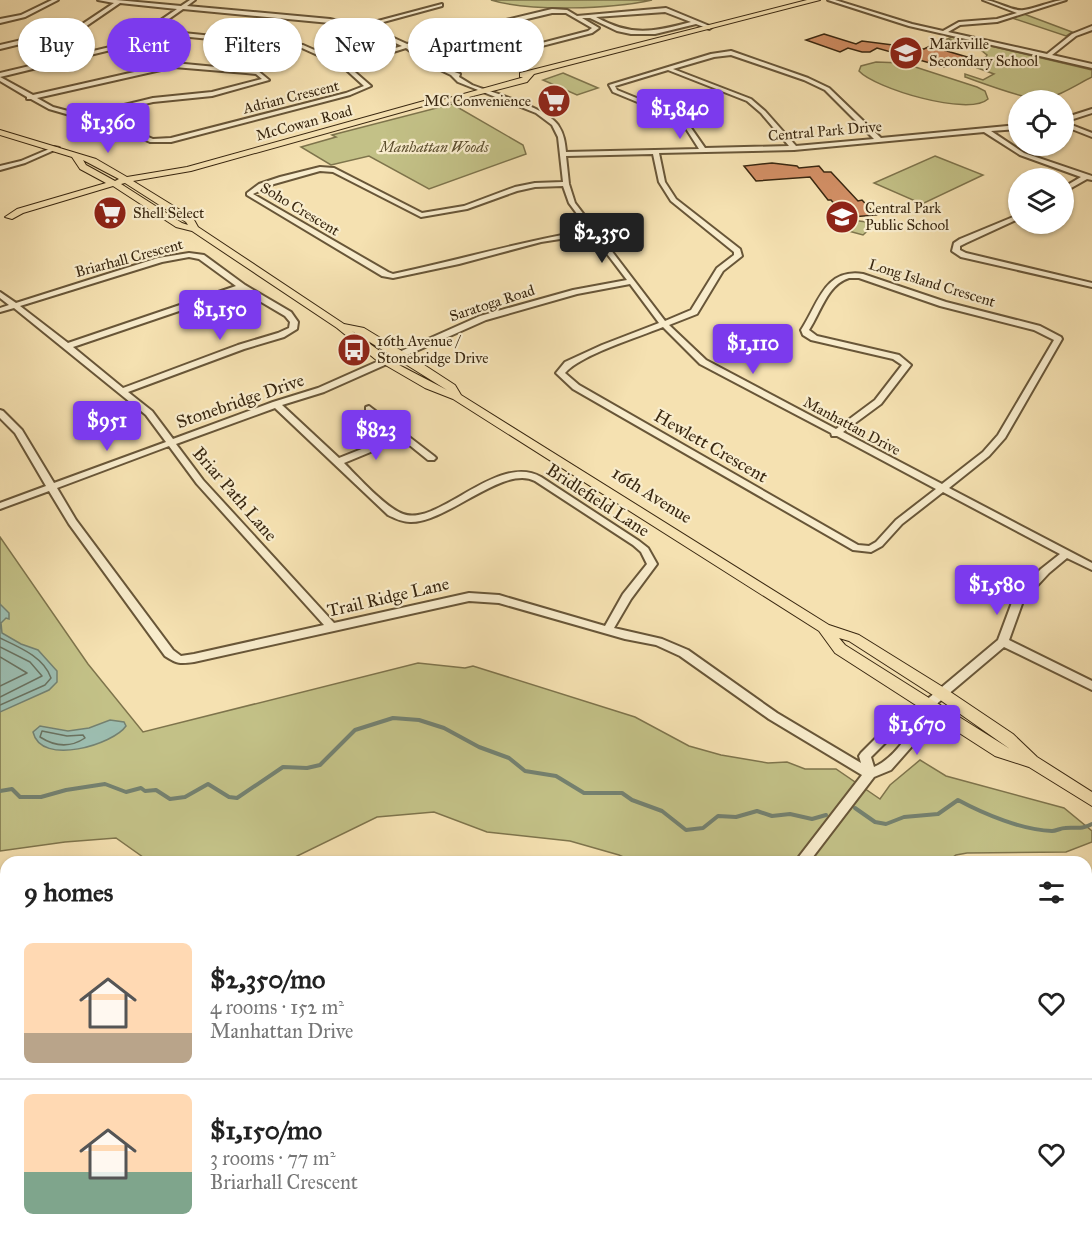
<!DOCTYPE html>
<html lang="en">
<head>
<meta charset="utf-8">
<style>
  :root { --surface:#fff; --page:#f6f6f6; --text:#222; --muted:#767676; --line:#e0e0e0; --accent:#7c3aed }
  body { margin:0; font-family:"IM FELL Great Primer",serif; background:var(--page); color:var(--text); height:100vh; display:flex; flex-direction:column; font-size:22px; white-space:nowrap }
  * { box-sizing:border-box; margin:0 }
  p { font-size:20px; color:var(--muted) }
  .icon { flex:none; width:33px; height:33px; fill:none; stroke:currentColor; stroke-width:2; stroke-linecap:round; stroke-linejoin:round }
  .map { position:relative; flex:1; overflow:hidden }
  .side { position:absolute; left:0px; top:856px; width:1092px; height:386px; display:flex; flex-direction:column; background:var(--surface); border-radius:18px 18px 0 0; box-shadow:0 2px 4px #0004 }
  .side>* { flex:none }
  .guide { position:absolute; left:18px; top:18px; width:600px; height:54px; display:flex; gap:12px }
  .controls { position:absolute; left:1008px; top:90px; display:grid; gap:12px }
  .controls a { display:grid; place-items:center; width:66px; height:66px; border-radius:50%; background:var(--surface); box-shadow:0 2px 4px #0004; font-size:30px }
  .price { position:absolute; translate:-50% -51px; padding:0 14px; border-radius:6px; background:var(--accent); color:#fff; font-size:20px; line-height:39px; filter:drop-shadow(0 2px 3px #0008) }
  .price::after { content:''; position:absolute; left:50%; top:36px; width:18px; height:14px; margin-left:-9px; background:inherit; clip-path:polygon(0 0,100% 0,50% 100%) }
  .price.on { background:#222; color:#fff }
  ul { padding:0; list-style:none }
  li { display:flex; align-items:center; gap:18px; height:150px; padding:0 24px }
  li+li { border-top:2px solid var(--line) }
  li span { display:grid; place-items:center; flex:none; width:168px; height:120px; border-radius:9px; color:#555 }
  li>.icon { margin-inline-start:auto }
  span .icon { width:72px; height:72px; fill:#fffc; stroke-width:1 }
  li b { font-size:26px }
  h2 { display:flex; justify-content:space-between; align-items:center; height:72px; padding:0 24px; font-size:26px }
  .tag { padding:0 21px; border-radius:27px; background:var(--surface); box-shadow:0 2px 4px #0004; font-size:21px; line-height:54px }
  .tag.on { background:var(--accent); color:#fff }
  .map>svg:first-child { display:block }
</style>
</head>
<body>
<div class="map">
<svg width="1092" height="1241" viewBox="0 0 1092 1241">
  <rect width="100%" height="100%" fill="#f5e1b1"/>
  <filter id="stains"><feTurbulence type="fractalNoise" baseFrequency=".00333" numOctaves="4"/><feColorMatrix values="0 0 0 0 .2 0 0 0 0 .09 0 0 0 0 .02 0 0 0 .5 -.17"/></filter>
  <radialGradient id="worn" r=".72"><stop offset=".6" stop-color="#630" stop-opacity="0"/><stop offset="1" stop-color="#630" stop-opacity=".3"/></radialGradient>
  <g fill="#c3c187" stroke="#7e744c" stroke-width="1.5">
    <path d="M491,0h161c-40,9 -122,12 -161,0z"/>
    <polygon points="1024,14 1072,32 1066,36 1012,18"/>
    <path d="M952,37l140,33v7c-16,8 -33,20 -51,22 -12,2 -61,-17 -76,-22v-3l18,6 11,-6 -22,-8v-2l14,-7 1,-2 -5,-4 2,-2 -37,-10z"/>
    <path d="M876,62l27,1 74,24 8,4 3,8c-19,18 -114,-11 -129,-28l2,-5z"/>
    <polygon points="563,73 598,88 577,95 543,80"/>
    <polygon points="452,104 523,145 526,154 429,189 369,156 331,165 301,147 336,137 332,135"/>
    <polygon points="935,156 983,175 922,204 874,183"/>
    <polygon points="844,219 874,223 874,225 863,235 845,230 838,221"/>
    <polygon points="0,537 88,664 143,732 418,663 465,668 473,666 635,717 689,746 721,755 768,763 787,762 805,769 836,769 880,799 890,785 920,760 946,776 1064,808 1092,831 1092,842 1066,852 967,853 956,855 946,862 634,862 619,855 570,841 487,832 434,812 377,817 285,862 150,862 116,838 65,842 0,851"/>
  </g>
  <g fill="#9cbdb0" stroke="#748170" stroke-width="1.5">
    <polygon points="0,604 9,613 9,619 6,618 1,623 2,633 21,644 38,650 57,671 57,682 49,690 0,712"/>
    <path d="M110,720l14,2 2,4c-12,18 -85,41 -93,6l7,-6 28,5 21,-3z"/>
  </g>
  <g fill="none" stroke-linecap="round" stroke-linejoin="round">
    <g stroke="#6a7260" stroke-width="1.5">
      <path d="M0,638c19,9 44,19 51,40l-6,7 -45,20"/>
      <polyline points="0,647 30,662 42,676 0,697"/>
      <polyline points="0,657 27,673 0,686"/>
      <path d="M42,731l25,5 16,-1 2,3c-15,10 -31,8 -45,-1z"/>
    </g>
    <g stroke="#748170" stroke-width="4">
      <polyline points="0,791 12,789 20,797 41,797 66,790 105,784 126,792 141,788 145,791 156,790 170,799 185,797 208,784 229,797 237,798 283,767 307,768 320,765 355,730 393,718 419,720 444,728 479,747 509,758 525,771 556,776 584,793 622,793 632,800 662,811 686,830 703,828 718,816 736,817 757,811 772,816 790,814 812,819 826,815"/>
      <path d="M855,808l20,14 11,2 18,-7 34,-3 20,-14c26,14 64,30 94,31 4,0 9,-3 13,-3 12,-1 16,2 27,-4"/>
    </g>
  </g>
  <g fill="#d18e64" stroke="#392710" stroke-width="1.5">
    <polygon points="824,34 856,44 862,41 924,49 930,46 967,57 944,67 877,48 870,52 862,52 848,48 840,52 806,40"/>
    <polygon points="772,163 797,166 799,168 819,166 824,172 831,172 858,201 862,200 876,215 852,217 843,206 836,206 831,200 828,200 810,177 756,181 744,166"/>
  </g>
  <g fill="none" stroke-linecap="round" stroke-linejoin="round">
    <defs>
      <g id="minor">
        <polygon points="52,0 58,0 25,17 0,23 0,19 21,15"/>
        <path d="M98,0h18l65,6 9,-6h5l-8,6 143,13 29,7 83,-22v2l-77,21 20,7 22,10 145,-35 15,1 10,6 89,-8 46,19 -3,2 -13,-5 -41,10h-24l-14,-3 -27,-13h-8l17,10 -7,5 -143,37 11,4 -1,3 13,8c21,8 73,22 86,40 6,9 7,17 8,27l133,-3 -14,-22 -11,-10 -61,-25 -4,-7 102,-31 20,-3 77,27 21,10 52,50 137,-13v4l-27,2 33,22 68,23v4l-5,-1 -23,13v-5l17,-10 -61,-22 -36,-23 -190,18 -135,3 6,29 11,17 64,50 2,7 -19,15 -26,43 -28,11 37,35 130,69 39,-29 27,-35 -9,-6 -82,-19 -8,-5 -2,-5c17,-25 23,-62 62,-56l83,28 94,24 21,11 1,2 -57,99 -16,18 -40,32 143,75v7l-25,-12 -18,15 -26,28 -14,39 83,41v9l-88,-43 -71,60 -12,29 -30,34 -17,7 -65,85h-13l2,-4 64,-83 -93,-56 -89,-63 -24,-11 -31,-6 -126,-36 -30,-2 -275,61c-14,2 -17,2 -29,-6l-96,-132 -20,-33 -49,18v-6l46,-17 -31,-53 -15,-15v-8l3,1 19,19 32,53 112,-41 -20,-27 -132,-107 -14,4v-4l9,-3 -9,-7v-6l16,11 142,-45 31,-5 15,2 41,30 46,27 7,10 -1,7 -13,8 -40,12 -116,43 24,19 21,28 100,-37 45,-14 162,-72 93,-26 54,-10 -35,-46 -51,8 -82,22 -66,14 -11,-2 -135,-81v-2l12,-9 21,-7 40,-10 14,1 88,45 42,-7 51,-19 20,-4 28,-1 -5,-45 -6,-12 -16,-12 -78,-31 -7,-7 -19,-9 -26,-18 -58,18 23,20 -21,9 -179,47h-21l-25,-11 -76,-22 -18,-10h-4v-2l-27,-16v-4l2,1 31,17 141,-32 84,8 11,9 -57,16 -59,6 -63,15 39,12 24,10 18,-1 175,-45 18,-7 -22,-20 -40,-18 -153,-15 -18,12 -131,32v-4l127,-30 50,-34 -57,-6 -38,26 -82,20v-4l78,-18 36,-24zM183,9l147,14 41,9 31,14 -58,17 -41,-18 -150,-15zM665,12l26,10c-37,10 -60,15 -95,-5zM552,13h14l26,15 -4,3 -143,37 -34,-21zM731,55l73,25 21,10 49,49 -78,7 -31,-35 -14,-12 -78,-30 41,-12zM174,67l72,6 10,1 6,5 -50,13 -59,6 -70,17 -30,-8 -16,-9zM668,70l79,31 14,12 28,33 -84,2 -16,-23 -11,-10 -61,-25 -2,-4zM653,154l6,28 12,19 63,51v3l-17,13 -26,42 -26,11 -90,-118 -6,-19 -3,-28zM320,171l13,1 88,45 46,-8 50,-18 18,-4 28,-1 6,17 20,27c-66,11 -130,30 -196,44l-5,-2 -135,-78 21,-10zM189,257l10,2 37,27 -168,57 -48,-37 142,-44zM849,278h10l81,28 94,24 20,10 -56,95 -15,17 -41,32 -99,-52 38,-28 30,-39 -12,-10 -82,-19 -8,-6c12,-18 18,-45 40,-52zM630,284l29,39 -57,22 -37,17 -9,11 17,16 280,161 18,2 11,-6 20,-22 41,-32 117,62 -19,15 -27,28 -16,43 -74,62 -29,17 -34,34 -2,3 2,7 -84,-50 -89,-63 -26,-11 -48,-11 17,-29 26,-35 -9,-16 -9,-7 -98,-64c-44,-25 -102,50 -138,37 -17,-6 -45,-37 -59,-51l58,-24 26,21h6l2,-2 -2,-2 -65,-50 -3,1v4l31,24 -58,23 -57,-53 42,-13 162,-72 91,-26zM241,290l44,26 5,6 -1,6 -11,5 -40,12 -115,43 -50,-41zM663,327l37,37 131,69 1,3h5l99,53 -40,31 -20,22 -7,4 -11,-1 -279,-160 -14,-12c15,-18 74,-36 98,-46zM275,408l113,107c6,3 14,7 22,7 37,1 94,-58 125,-41l98,64 8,7 6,12 -24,30 -18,32 -106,-31 -30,-2 -135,30 -131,-143 -27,-36zM169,446l28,38 127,141 -130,29 -13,2 -8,-6 -97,-130 -19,-32zM918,716c-7,18 -26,44 -44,51l-3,-10 32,-32z"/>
        <path d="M828,0h7l77,24 31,7 16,-9 38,-3 20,-6 -34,-13c13,0 29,12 41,10 15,-2 28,-10 42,-10l-69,22 -37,3 -12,7 99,22 25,-20 20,-8v4l-16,6 -24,19 40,9v4l-183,-42z"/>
        <polygon points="1092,109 1092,113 1064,122 1064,118"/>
        <polygon points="1064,122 1092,133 1092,137 1064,126"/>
        <polygon points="54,147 59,148 25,163 0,170 0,166 21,161"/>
        <polygon points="1018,215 1018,219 966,243 960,246 960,250 966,253 1092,283 1092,287 961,257 952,251 954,243 960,239"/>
        <polygon points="6,958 6,972 0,974 0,960"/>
        <polygon points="0,1190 6,1193 6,1211 0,1208"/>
        <polygon points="45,1236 66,1236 68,1241 47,1241"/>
        <polygon points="271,1236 293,1236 291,1241 269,1241"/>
      </g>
      <path id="major" d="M807,0h13l-286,74 -7,8 -85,22 -15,1 -236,66 -58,10 60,37 5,9 146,97 20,4 51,31 40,26 6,10 368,230 30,10 87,54 67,45 24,23 55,35v14l-63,-39 -34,-11 -160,-103 -16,-22 -366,-232 -28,-11 -50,-29 -38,-31 -145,-97 -16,-4 -63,-41 -90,27 -11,6 -7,-2 12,-8 89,-26 -26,-14 -8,-12 -72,-22v-5l96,29 31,18 60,-10 237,-66 18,-1 79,-22 2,-1h-3v-4zM83,160l36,19 -4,2 -29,-16zM125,183l61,39 2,3 -6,-2 -61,-39zM352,331l95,59 -48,-25zM839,638l10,3 87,56 74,52 -165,-104z"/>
    </defs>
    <use href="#minor" stroke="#685638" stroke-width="4"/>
    <use href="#major" stroke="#392710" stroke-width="2"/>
    <use href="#minor" fill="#f8eccc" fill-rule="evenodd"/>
    <use href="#major" fill="#f5e1b1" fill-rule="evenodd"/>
  </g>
  <defs>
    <symbol id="school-disc" viewBox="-11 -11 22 22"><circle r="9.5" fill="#8f2418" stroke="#f8eccc"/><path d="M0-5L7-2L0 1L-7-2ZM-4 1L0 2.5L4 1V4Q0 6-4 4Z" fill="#fff"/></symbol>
    <symbol id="supermarket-disc" viewBox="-11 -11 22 22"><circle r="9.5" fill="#8f2418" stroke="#f8eccc"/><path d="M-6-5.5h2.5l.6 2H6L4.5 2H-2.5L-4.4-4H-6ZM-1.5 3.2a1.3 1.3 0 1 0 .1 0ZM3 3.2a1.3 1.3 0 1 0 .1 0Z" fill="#fff"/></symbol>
    <symbol id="bus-disc" viewBox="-11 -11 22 22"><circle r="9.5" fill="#8f2418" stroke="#f8eccc"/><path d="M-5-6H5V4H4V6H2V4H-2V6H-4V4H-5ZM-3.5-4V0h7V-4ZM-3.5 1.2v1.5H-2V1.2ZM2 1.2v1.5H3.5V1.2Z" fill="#fff"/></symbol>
  </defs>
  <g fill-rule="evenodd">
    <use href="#school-disc" x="887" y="34" width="38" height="38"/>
    <use href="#supermarket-disc" x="535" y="82" width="38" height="38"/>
    <use href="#supermarket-disc" x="91" y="194" width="38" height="38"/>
    <use href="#school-disc" x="823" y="198" width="38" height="38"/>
    <use href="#bus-disc" x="335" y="331" width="38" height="38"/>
  </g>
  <g text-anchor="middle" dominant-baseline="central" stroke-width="4.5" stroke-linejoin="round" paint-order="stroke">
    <g font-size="15" fill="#392710" stroke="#f8eccc" text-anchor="start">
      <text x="929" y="44">Markville<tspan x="929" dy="17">Secondary School</tspan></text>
      <text x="531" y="101" text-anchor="end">MC Convenience</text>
      <text x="865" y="208">Central Park<tspan x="865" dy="17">Public School</tspan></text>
      <text x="133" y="213">Shell Select</text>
      <text x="377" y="341">16th Avenue /<tspan x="377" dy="17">Stonebridge Drive</tspan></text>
    </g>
    <g font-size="15" fill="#392710" stroke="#f8eccc">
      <text transform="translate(291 97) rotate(-14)">Adrian Crescent</text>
      <text transform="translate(304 123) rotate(-15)">McCowan Road</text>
      <text transform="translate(825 131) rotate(-5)">Central Park Drive</text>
      <text transform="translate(300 209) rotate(31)">Soho Crescent</text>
      <text transform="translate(129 258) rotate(-15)">Briarhall Crescent</text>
      <text transform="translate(932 283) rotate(17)">Long Island Crescent</text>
      <text transform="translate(492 303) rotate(-18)">Saratoga Road</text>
      <text transform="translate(852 426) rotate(28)">Manhattan Drive</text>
    </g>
    <g font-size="15" font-style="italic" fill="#5c4e2e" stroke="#f8eccc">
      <text x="434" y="147">Manhattan Woods</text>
    </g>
    <g font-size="18" fill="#392710" stroke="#f8eccc">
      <text transform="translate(240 401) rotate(-19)">Stonebridge Drive</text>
      <text transform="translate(711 446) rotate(30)">Hewlett Crescent</text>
      <text transform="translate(235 494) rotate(49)">Briar Path Lane</text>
      <text transform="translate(652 495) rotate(32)">16th Avenue</text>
      <text transform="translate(598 500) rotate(33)">Bridlefield Lane</text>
      <text transform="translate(388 597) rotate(-13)">Trail Ridge Lane</text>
    </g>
  </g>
  <rect width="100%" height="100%" filter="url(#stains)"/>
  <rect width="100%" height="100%" fill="url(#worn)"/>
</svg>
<div class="controls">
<a><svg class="icon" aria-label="locate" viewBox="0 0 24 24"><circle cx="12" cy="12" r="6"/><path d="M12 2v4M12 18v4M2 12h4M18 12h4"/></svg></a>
<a><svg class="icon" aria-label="layers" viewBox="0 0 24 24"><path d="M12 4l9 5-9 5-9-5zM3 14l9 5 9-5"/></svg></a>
</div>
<b class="price" style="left:680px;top:140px">$1,840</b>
<b class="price" style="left:108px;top:154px">$1,360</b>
<b class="price on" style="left:602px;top:264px">$2,350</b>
<b class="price" style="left:220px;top:341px">$1,150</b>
<b class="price" style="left:753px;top:375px">$1,110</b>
<b class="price" style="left:107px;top:452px">$951</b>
<b class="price" style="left:376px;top:461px">$823</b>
<b class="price" style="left:997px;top:616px">$1,580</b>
<b class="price" style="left:917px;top:756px">$1,670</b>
<div class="guide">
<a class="tag">Buy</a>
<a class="tag on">Rent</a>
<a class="tag">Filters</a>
<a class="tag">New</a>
<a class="tag">Apartment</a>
</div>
<section class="side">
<h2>9 homes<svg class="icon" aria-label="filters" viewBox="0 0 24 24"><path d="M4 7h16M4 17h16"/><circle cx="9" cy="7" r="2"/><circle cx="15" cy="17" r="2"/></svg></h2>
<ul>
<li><span style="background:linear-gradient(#ffd9b3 75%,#b9a48a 0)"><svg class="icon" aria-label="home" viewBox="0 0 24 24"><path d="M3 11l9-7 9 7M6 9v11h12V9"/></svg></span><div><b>$2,350/mo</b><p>4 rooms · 152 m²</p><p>Manhattan Drive</p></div><svg class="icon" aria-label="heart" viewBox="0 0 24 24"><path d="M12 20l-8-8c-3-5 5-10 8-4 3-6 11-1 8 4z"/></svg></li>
<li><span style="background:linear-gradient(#ffd9b3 65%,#7fa58c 0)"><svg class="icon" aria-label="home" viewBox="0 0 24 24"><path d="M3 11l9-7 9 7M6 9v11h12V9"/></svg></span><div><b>$1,150/mo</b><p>3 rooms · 77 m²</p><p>Briarhall Crescent</p></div><svg class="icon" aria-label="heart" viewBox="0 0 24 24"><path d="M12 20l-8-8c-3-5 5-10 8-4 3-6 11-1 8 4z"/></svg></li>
</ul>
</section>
</div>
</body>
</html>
